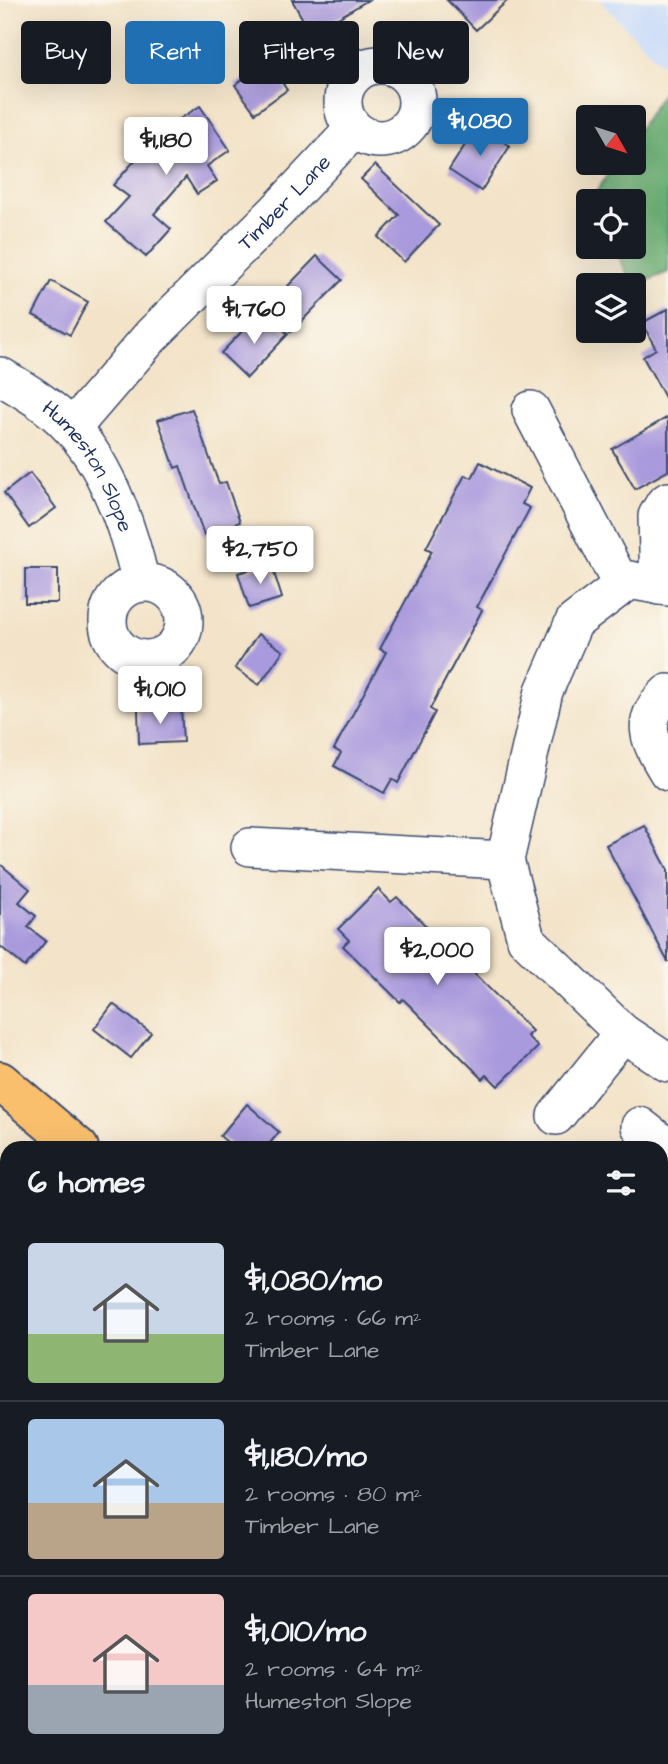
<!DOCTYPE html>
<html lang="en">
<head>
<meta charset="utf-8">
<style>
  :root { --surface:#171b24; --page:#20242c; --text:#f1f3f6; --muted:#9ea1a6; --line:#363941; --accent:#1f6fb2 }
  body { margin:0; font-family:"Architects Daughter",sans-serif; background:var(--page); color:var(--text); height:100vh; display:flex; flex-direction:column; font-size:26px; white-space:nowrap }
  * { box-sizing:border-box; margin:0 }
  p { font-size:23px; color:var(--muted) }
  .icon { flex:none; width:38px; height:38px; fill:none; stroke:currentColor; stroke-width:2; stroke-linecap:round; stroke-linejoin:round }
  .map { position:relative; flex:1; overflow:hidden }
  .drawer { position:absolute; left:0px; top:1141px; width:668px; height:623px; display:flex; flex-direction:column; background:var(--surface); border-radius:21px 21px 0 0; box-shadow:0 7px 28px #0002 }
  .drawer>* { flex:none }
  .guide { position:absolute; left:21px; top:21px; width:626px; height:63px; display:flex; gap:14px }
  .needle { width:46px; rotate:129deg }
  .buttons { position:absolute; left:576px; top:105px; display:grid; gap:14px }
  .buttons a { display:grid; place-items:center; width:70px; height:70px; border-radius:7px; background:var(--surface); box-shadow:0 7px 28px #0002; font-size:35px }
  .price { position:absolute; translate:-50% -60px; padding:0 16px; border-radius:7px; background:#fff; color:#222; font-size:23px; line-height:46px; filter:drop-shadow(0 2px 4px #0008) }
  .price::after { content:''; position:absolute; left:50%; top:42px; width:21px; height:16px; margin-left:-10px; background:inherit; clip-path:polygon(0 0,100% 0,50% 100%) }
  .price.on { background:var(--accent); color:#fff }
  ul { padding:0; list-style:none }
  li { display:flex; align-items:center; gap:21px; height:175px; padding:0 28px }
  li+li { border-top:2px solid var(--line) }
  li span { display:grid; place-items:center; flex:none; width:196px; height:140px; border-radius:7px; color:#555 }
  li>.icon { margin-inline-start:auto }
  span .icon { width:84px; height:84px; fill:#fffc; stroke-width:1 }
  li b { font-size:30px }
  h2 { display:flex; justify-content:space-between; align-items:center; height:84px; padding:0 28px; font-size:30px }
  .tag { padding:0 24px; border-radius:7px; background:var(--surface); box-shadow:0 7px 28px #0002; font-size:24px; line-height:63px }
  .tag.on { background:var(--accent); color:#fff }
  .map>svg:first-child { display:block }
</style>
</head>
<body>
<div class="map">
<svg width="668" height="1764" viewBox="0 0 668 1764">
  <rect width="100%" height="100%" fill="#fbf7ec"/>
  <filter id="ink" filterUnits="userSpaceOnUse"><feTurbulence type="fractalNoise" baseFrequency=".0143" numOctaves="2"/><feDisplacementMap in="SourceGraphic" scale="14" xChannelSelector="R" yChannelSelector="G"/><feConvolveMatrix kernelMatrix="1 2 1 2 8 2 1 2 1" color-interpolation-filters="sRGB"/></filter>
  <filter id="wash" filterUnits="userSpaceOnUse"><feTurbulence type="fractalNoise" baseFrequency=".00686" numOctaves="4" result="noise"/><feDisplacementMap in="SourceGraphic" scale="28" xChannelSelector="R" yChannelSelector="G"/><feGaussianBlur stdDeviation="1.57" result="paint"/><feColorMatrix in="noise" values="0 0 0 0 0 0 0 0 0 0 0 0 0 0 0 0 0 1.4 0 .05"/><feComposite in="paint" operator="in"/></filter>
  <g filter="url(#wash)">
    <rect width="100%" height="100%" fill="#f3e3c8"/>
    <polygon fill="#c9dcf9" points="599,0 668,0 668,71"/>
    <polygon fill="#83cb86" stroke="#4f7d72" stroke-width="2" points="668,1642 668,1764 509,1764 515,1757 662,1757 662,1646"/>
    <g fill="#6aaf73" stroke="#426f68" stroke-width="2">
      <polygon points="668,85 668,272 634,286 613,247 634,247 634,201 590,201 616,163 634,163 634,136"/>
      <polygon points="0,1399 7,1406 7,1419 3,1422 7,1422 7,1604 0,1605"/>
      <polygon points="256,1757 382,1757 374,1764 257,1764"/>
    </g>
    <g id="blocks">
      <g fill="#a999dd">
        <polygon points="292,0 368,0 311,34"/>
        <polygon points="447,0 508,0 476,30"/>
        <polygon points="280,39 303,69 283,84 287,90 255,113 235,85 262,65 256,56"/>
        <polygon points="200,106 230,150 207,166 217,181 197,194 186,177 154,214 171,229 146,257 106,222 129,197 113,185 161,131"/>
        <polygon points="478,125 510,146 481,191 449,170"/>
        <polygon points="375,165 439,225 404,262 378,237 399,215 361,179"/>
        <polygon points="317,256 342,280 291,332 276,310 293,293 287,287"/>
        <polygon points="51,281 88,302 70,335 33,315"/>
        <polygon points="668,309 668,403 643,357 656,349 642,323"/>
        <polygon points="270,317 288,334 247,378 221,353 250,323 257,330"/>
        <polygon points="192,409 219,484 226,482 240,522 204,535 180,466 175,468 158,420"/>
        <polygon points="668,417 668,471 635,489 612,449"/>
        <polygon points="480,462 530,488 522,504 530,508 477,607 482,610 430,709 435,712 398,783 392,779 384,793 334,766 341,753 334,749 386,652 380,649 432,551 426,548 465,475 472,478"/>
        <polygon points="30,473 56,508 29,528 4,493"/>
        <polygon points="271,563 282,598 249,608 238,573"/>
        <rect x="25" y="569" width="33" height="34"/>
        <polygon points="258,634 283,651 259,685 235,668"/>
        <polygon points="181,707 183,742 139,744 138,709"/>
        <polygon points="644,825 668,870 668,962 606,845"/>
        <polygon points="0,864 30,889 19,902 36,916 28,927 46,941 25,967 0,946"/>
        <polygon points="378,889 391,902 397,897 532,1031 527,1036 538,1047 498,1086 487,1075 483,1079 403,999 400,1002 343,946 349,940 338,929"/>
        <polygon points="113,1004 151,1033 131,1058 94,1029"/>
        <polygon points="247,1104 279,1132 266,1148 234,1148 220,1136"/>
      </g>
    </g>
  </g>
  <g filter="url(#ink)">
    <use href="#blocks" fill-opacity="0" stroke="#3b4a6e" stroke-width="2"/>
    <g fill="none" stroke-linecap="round" stroke-linejoin="round">
      <defs>
        <g id="minor">
          <circle cx="380" cy="102" r="37"/>
          <path id="s1" d="M0,376c24,14 51,30 70,51 38,39 59,104 71,156"/>
          <polyline points="531,410 622,586"/>
          <path id="s2" d="M72,428l79,-92 126,-125 77,-82"/>
          <circle cx="146" cy="621" r="38"/>
          <polyline points="659,586 657,516 664,504 668,501"/>
          <polyline points="668,587 629,580 574,622 544,691 505,860 526,939 623,1033 668,1063"/>
          <path d="M668,693c-31,28 -18,49 0,79"/>
          <polyline points="250,847 505,860"/>
          <polyline points="556,1116 623,1033"/>
          <polyline points="640,1126 668,1148"/>
          <polyline points="662,1567 668,1565"/>
          <polyline points="662,1610 668,1606"/>
          <polyline points="0,1661 7,1662"/>
          <polyline points="156,1757 161,1764"/>
        </g>
        <g id="major">
          <polyline points="0,1081 79,1148"/>
          <polyline points="422,1764 429,1757"/>
          <polyline points="471,1764 479,1757"/>
        </g>
      </defs>
      <use href="#minor" stroke="#3b4a6e" stroke-width="40"/>
      <use href="#major" stroke="#3b4a6e" stroke-width="42"/>
      <use href="#minor" stroke="#fff" stroke-width="37"/>
      <use href="#major" stroke="#f9bf6d" stroke-width="38"/>
    </g>
  </g>
  <g text-anchor="middle" dominant-baseline="central" stroke-width="6" stroke-linejoin="round" paint-order="stroke">
    <g font-size="21" fill="#1b2f5e" stroke="#fbf7ec">
      <text stroke="none"><textPath href="#s2" startOffset="310">Timber Lane</textPath></text>
      <text stroke="none"><textPath href="#s1" startOffset="130">Humeston Slope</textPath></text>
    </g>
  </g>
</svg>
<div class="buttons">
<a><svg class="needle" viewBox="-14 -14 28 28"><path d="M0-13l5 13h-10z" fill="#e53935"/><path d="M0 13l5-13h-10z" fill="#9ea1a6"/></svg></a>
<a><svg class="icon" aria-label="locate" viewBox="0 0 24 24"><circle cx="12" cy="12" r="6"/><path d="M12 2v4M12 18v4M2 12h4M18 12h4"/></svg></a>
<a><svg class="icon" aria-label="layers" viewBox="0 0 24 24"><path d="M12 4l9 5-9 5-9-5zM3 14l9 5 9-5"/></svg></a>
</div>
<b class="price on" style="left:480px;top:158px">$1,080</b>
<b class="price" style="left:166px;top:177px">$1,180</b>
<b class="price" style="left:254px;top:346px">$1,760</b>
<b class="price" style="left:260px;top:586px">$2,750</b>
<b class="price" style="left:160px;top:726px">$1,010</b>
<b class="price" style="left:437px;top:987px">$2,000</b>
<div class="guide">
<a class="tag">Buy</a>
<a class="tag on">Rent</a>
<a class="tag">Filters</a>
<a class="tag">New</a>
</div>
<section class="drawer">
<h2>6 homes<svg class="icon" aria-label="filters" viewBox="0 0 24 24"><path d="M4 7h16M4 17h16"/><circle cx="9" cy="7" r="2"/><circle cx="15" cy="17" r="2"/></svg></h2>
<ul>
<li><span style="background:linear-gradient(#c9d6e8 65%,#8fb573 0)"><svg class="icon" aria-label="home" viewBox="0 0 24 24"><path d="M3 11l9-7 9 7M6 9v11h12V9"/></svg></span><div><b>$1,080/mo</b><p>2 rooms · 66 m²</p><p>Timber Lane</p></div></li>
<li><span style="background:linear-gradient(#a9c7e8 60%,#b9a48a 0)"><svg class="icon" aria-label="home" viewBox="0 0 24 24"><path d="M3 11l9-7 9 7M6 9v11h12V9"/></svg></span><div><b>$1,180/mo</b><p>2 rooms · 80 m²</p><p>Timber Lane</p></div></li>
<li><span style="background:linear-gradient(#f6c9c9 65%,#9aa5b1 0)"><svg class="icon" aria-label="home" viewBox="0 0 24 24"><path d="M3 11l9-7 9 7M6 9v11h12V9"/></svg></span><div><b>$1,010/mo</b><p>2 rooms · 64 m²</p><p>Humeston Slope</p></div></li>
</ul>
</section>
</div>
</body>
</html>
